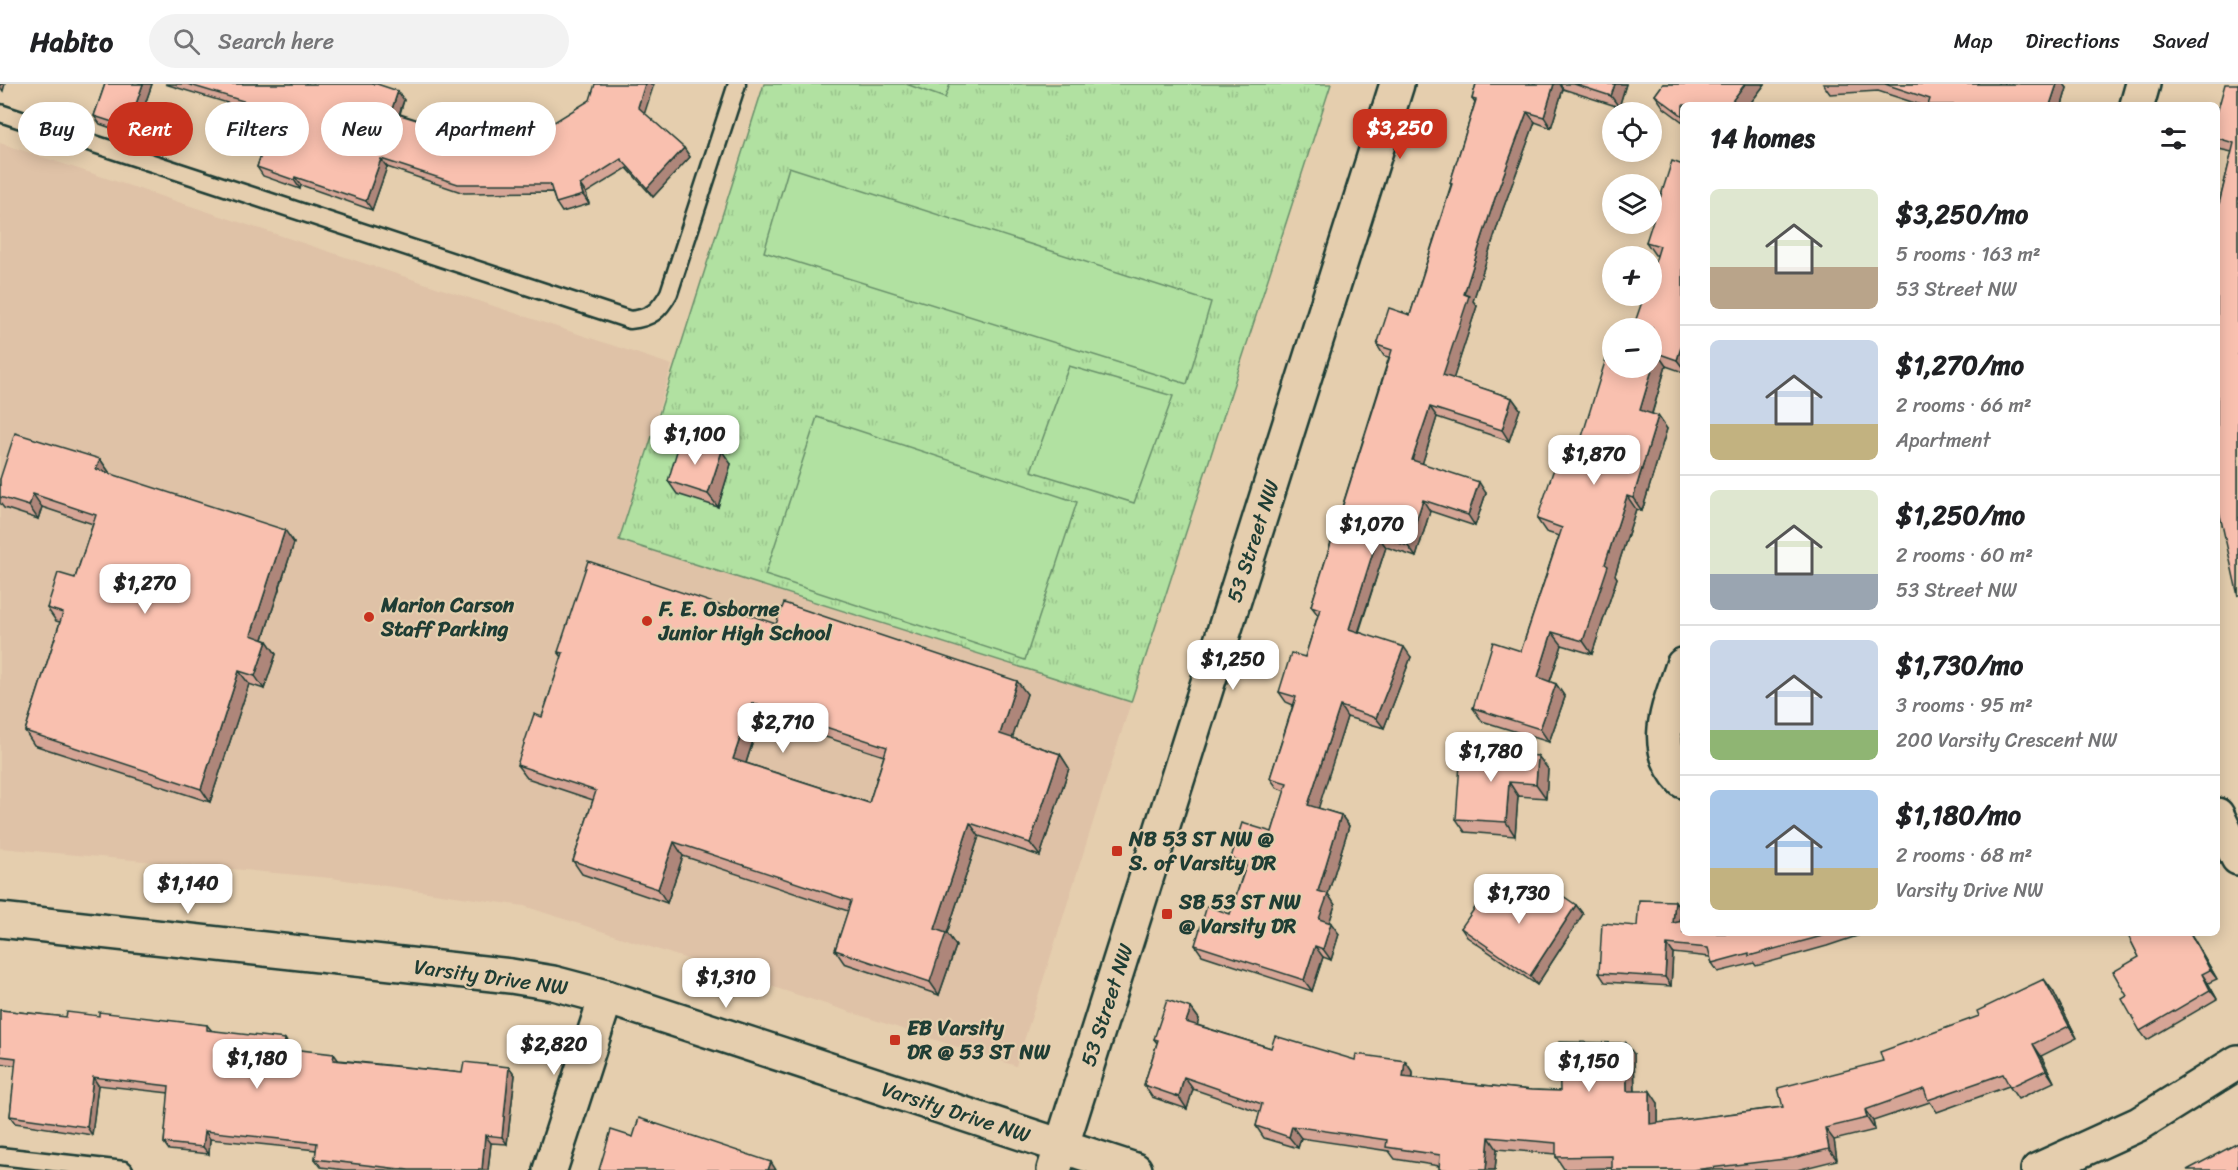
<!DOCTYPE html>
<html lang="en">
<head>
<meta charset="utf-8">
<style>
  :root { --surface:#fff; --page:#f2f2f2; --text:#202124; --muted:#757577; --line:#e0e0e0; --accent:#c8321e }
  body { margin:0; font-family:Sriracha,sans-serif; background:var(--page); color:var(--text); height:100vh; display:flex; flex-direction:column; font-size:22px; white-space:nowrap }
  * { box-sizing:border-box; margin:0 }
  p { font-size:20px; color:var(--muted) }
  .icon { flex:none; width:33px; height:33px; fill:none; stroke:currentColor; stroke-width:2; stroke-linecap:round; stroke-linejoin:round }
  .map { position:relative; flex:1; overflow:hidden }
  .drawer { position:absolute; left:1680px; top:18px; width:540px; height:834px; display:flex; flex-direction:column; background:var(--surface); border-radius:9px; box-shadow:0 3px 15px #0003 }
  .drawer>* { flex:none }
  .banner { position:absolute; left:18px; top:18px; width:570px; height:54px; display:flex; gap:12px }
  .controls { position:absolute; left:1602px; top:18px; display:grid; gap:12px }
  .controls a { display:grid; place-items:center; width:60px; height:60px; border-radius:50%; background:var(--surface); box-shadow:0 3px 15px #0003; font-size:30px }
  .price { position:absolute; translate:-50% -51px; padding:0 14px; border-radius:12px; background:#fff; color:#222; font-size:20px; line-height:39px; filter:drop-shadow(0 2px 3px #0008) }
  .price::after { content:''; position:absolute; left:50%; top:36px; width:18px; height:14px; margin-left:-9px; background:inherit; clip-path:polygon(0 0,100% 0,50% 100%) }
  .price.on { background:var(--accent); color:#fff }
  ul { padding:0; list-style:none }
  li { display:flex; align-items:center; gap:18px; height:150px; padding:0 30px }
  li+li { border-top:2px solid var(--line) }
  li span { display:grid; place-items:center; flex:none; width:168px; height:120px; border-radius:9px; color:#555 }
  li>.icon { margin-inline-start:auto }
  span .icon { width:72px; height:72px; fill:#fffc; stroke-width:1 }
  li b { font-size:26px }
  h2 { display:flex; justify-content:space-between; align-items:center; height:72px; padding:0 30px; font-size:26px }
  .tag { padding:0 21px; border-radius:27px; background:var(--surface); box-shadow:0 3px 15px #0003; font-size:21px; line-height:54px }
  .tag.on { background:var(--accent); color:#fff }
  header { display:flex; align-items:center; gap:36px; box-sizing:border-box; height:84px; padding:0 30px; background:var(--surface); border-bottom:2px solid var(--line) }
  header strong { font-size:28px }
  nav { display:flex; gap:33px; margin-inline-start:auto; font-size:21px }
  .search { width:420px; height:54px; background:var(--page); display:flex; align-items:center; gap:15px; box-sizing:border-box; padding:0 21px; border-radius:33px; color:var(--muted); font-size:22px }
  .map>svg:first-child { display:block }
</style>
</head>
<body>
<header>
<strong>Habito</strong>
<div class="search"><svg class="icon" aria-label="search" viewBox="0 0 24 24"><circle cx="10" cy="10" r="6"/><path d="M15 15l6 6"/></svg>Search here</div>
<nav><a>Map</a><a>Directions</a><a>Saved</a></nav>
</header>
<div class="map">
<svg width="2238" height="1086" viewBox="0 0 2238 1086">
  <defs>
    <pattern id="grass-tufts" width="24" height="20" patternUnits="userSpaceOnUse" patternTransform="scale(1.5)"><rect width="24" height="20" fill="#b1e1a1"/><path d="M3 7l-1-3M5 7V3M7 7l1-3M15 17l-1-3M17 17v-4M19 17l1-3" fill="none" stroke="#98c28b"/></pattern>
  </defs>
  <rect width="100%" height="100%" fill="#e5ceae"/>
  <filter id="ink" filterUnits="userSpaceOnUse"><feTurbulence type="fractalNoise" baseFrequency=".0167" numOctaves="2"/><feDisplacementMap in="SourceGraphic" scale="12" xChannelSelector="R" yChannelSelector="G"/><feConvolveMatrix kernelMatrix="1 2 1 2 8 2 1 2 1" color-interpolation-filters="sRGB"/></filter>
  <g filter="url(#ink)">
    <polygon fill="#dfc2a7" points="0,59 672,281 619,456 1131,618 1016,982 524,822 331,794 0,764"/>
    <polygon fill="url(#grass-tufts)" stroke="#688f6a" stroke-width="1.5" points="764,0 1331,0 1131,618 619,456"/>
    <g fill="#b1e1a1" stroke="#688f6a" stroke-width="1.5">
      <polygon points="906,0 950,0 945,14"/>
      <polygon points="789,83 1211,218 1187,300 764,168"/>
      <polygon points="1069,282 1173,312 1134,419 1031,387"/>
      <polygon points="817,333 1077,418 1025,576 765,491"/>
    </g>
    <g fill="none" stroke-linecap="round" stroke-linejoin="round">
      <defs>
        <g id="lane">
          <path d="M0,29l630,207c21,-2 29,-9 39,-27l68,-209"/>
          <polyline points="0,1072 124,1086"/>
        </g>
        <g id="street">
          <polyline points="2137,21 2143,0"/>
          <path d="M1683,581c-13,41 -34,80 0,116"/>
          <polyline points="2217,731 2238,774"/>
          <polyline points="0,836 511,892 553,899 606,913 1135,1086"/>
          <polyline points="550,1086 606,913"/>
          <polyline points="2038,1086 2139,1040 2238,978"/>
        </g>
        <polyline id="secondary" points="1054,1086 1397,0"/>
      </defs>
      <use href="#lane" stroke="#1f3d34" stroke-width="21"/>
      <use href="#street" stroke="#1f3d34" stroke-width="38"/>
      <use href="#secondary" stroke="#1f3d34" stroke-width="38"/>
      <use href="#lane" stroke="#e5ceae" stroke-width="16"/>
      <use href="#street" stroke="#e5ceae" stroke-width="33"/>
      <use href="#secondary" stroke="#e5ceae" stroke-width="33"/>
    </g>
    <g fill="#d6a596" stroke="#1f3d34" stroke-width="1.5" fill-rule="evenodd">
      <polygon points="105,0 152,0 134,52 100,40 94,32"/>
      <polygon points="165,0 377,0 404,16 400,30 468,52 530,53 644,29 684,64 690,73 653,113 627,84 586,109 589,120 562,128 556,119 552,108 464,109 387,83 372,126 301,101 300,105 263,92 257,83 274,33"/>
      <polygon points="1476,0 1626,0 1619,23 1563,5 1551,44 1535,38 1503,125 1473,217 1477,222 1453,295 1512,314 1520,325 1509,357 1437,333 1422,380 1486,409 1475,442 1430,427 1416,473 1386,463 1359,548 1411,573 1384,644 1347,633 1318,724 1341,731 1349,742 1328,810 1335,821 1329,838 1339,850 1331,876 1323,873 1312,907 1202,871 1195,861 1230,830 1244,787 1239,785 1231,774 1272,748 1285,707 1277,704 1270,694 1293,621 1286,618 1279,608 1305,573 1318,531 1311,522 1389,273 1384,272 1377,261 1410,231 1451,101 1450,99 1475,19 1472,15"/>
      <polygon points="1663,0 1765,0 1749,21 1683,21 1683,38 1664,24 1655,11"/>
      <polygon points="1823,0 2064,0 2067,4 2062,21 1921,21 1878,7 1830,10"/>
      <polygon points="2238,0 2238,512 2219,120 2232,68 2219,65 2217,62 2217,29"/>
      <polygon points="1683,81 1683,288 1666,282 1652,330 1658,332 1667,345 1642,427 1636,425 1615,491 1617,494 1592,570 1562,561 1550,598 1556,600 1565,613 1549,658 1482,637 1473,624 1521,567 1559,452 1546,448 1537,435 1577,369 1652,284 1657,171 1655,171 1646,158"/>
      <polygon points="100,375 109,388 108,389 294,459 263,555 267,557 276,570 264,605 249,600 210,718 34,661 25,647 60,538 56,537 47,524 75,494 93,440 42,423 38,435 4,424 0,419 0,395"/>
      <polygon points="731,380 718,423 677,410 668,397"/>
      <path d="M776,540l251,70 -15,44 48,16 9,14 -29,88 -61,-20 -32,97 9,13 -17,49 -95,-32 -9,-13 13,-39 -165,-55 -16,47 -85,-29 -9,-13 20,-61 -66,-22 -10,-13 25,-48 20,-60 -4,-5zM761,632l123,40 -15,47 -123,-40z"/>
      <polygon points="1538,672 1548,685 1546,714 1518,712 1515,752 1465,748 1456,735"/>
      <polygon points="1511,812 1534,820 1576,821 1583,830 1537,901 1467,853 1461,844"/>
      <polygon points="1675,817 1681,827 1680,837 1683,849 1866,849 1827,862 1756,882 1754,879 1718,888 1712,879 1710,873 1673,869 1671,902 1605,898 1599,889 1637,842"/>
      <polygon points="2127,849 2190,849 2217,895 2208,899 2217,915 2147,956 2140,947 2127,912 2139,873"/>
      <polygon points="2053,907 2077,954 2041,972 2054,998 2018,1015 2009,1002 1937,1028 1930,1018 1873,1037 1875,1046 1834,1056 1837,1076 1797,1086 1612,1086 1612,1084 1564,1085 1556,1073 1556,1070 1497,1065 1495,1086 1440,1086 1439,1082 1395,1075 1389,1067 1301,1054 1298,1064 1264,1054 1256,1042 1260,1028 1193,1005 1187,1025 1152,1013 1144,1001 1157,959 1154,955 1191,924 1199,935 1197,941 1271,964 1355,976 1405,977 1413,989 1413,994 1531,1006 1560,1007 1634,970 1635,1007 1658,1019 1658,1039 1783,1023 1883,977"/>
      <polygon points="0,926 66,933 207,941 212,947 291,963 291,965 339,976 462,989 509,983 515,991 507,1060 491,1059 488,1086 345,1086 321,1083 315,1075 316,1066 210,1055 209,1070 169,1066 164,1059 169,1009 98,1001 92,1051 15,1039 10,1032 16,981 0,980"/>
    </g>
    <g fill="#ae867a" stroke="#1f3d34" stroke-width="1.5">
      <polygon points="0,0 5,0 3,7 0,3"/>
      <polygon points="143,0 152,0 134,52 128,43"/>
      <polygon points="645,0 654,0 644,31 638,23"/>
      <polygon points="1554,0 1560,0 1563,5 1551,44 1544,33"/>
      <polygon points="1615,0 1626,0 1619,23 1611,12"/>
      <polygon points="1745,0 1765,0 1749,21 1735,21 1732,17"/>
      <polygon points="2057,0 2064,0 2067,4 2062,21 2050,21"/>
      <polygon points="398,7 404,16 397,36 391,28"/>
      <polygon points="1527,28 1535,38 1503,125 1473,217 1477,222 1451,302 1443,291 1464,210 1495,114"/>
      <polygon points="684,64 690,73 653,113 647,104"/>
      <polygon points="381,75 387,83 372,126 366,117"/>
      <polygon points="295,93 301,101 300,105 294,96"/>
      <polygon points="580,101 586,109 589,120 583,111"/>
      <polygon points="1683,257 1683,284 1677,276"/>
      <polygon points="1657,269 1666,282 1649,339 1640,326"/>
      <polygon points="1512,314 1520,325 1509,357 1502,346"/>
      <polygon points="1430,323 1437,333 1420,387 1412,376"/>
      <polygon points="1658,332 1667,345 1642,427 1633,414"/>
      <polygon points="722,367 731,380 718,423 708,410"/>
      <polygon points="100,375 109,388 106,398 96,385"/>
      <polygon points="1479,398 1486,409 1475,442 1468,431"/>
      <polygon points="33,410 42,423 38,435 29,422"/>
      <polygon points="1627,412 1636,425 1615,491 1617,494 1592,570 1583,557 1605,480"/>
      <polygon points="1423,416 1430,427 1416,473 1408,462"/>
      <polygon points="285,446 294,459 260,564 251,551"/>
      <polygon points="1378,452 1386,463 1356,555 1349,545"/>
      <polygon points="1552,548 1562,561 1547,606 1538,593"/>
      <polygon points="267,557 276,570 264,605 255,592"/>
      <polygon points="1404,563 1411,573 1384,644 1376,634"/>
      <polygon points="239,587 249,600 210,718 201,705"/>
      <polygon points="1017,597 1027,610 1009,664 1000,650"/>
      <polygon points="1556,600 1565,613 1549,658 1540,645"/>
      <polygon points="752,619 761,632 743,688 733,675"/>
      <polygon points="1340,622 1347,633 1316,732 1308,721"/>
      <polygon points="1060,670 1069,684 1040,772 1030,759"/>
      <polygon points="1538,672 1548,685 1546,714 1536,700"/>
      <polygon points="1509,698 1518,712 1515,752 1506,738"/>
      <polygon points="1341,731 1349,742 1328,810 1335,821 1327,846 1319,835 1318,807"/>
      <polygon points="970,739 979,752 947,849 956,862 939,911 930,898 935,845"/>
      <polygon points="674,758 683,772 667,819 658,805"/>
      <polygon points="1675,817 1681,827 1679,848 1673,839"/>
      <polygon points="1576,821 1583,830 1537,901 1530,892"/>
      <polygon points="1331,839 1339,850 1331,876 1323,865"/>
      <polygon points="2190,849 2194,855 2217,895 2210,886"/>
      <polygon points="1667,860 1673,869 1671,902 1665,893"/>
      <polygon points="1315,862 1323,873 1312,907 1304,896"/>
      <polygon points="2202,890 2208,899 2217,915 2210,906"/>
      <polygon points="2044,895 2053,907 2077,954 2069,942"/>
      <polygon points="1191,924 1199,935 1195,949 1186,938"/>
      <polygon points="285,955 291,963 290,972 284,964"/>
      <polygon points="1626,959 1634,970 1635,1019 1627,1007"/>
      <polygon points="2033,960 2041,972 2054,998 2046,986"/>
      <polygon points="334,970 339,977 333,976"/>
      <polygon points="1405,977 1413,989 1411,1005 1403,993"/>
      <polygon points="509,983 515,991 507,1060 502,1053"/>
      <polygon points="93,993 98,1001 92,1051 87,1043"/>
      <polygon points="1184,993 1193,1005 1187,1025 1179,1013"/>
      <polygon points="1650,1007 1658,1019 1658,1052 1650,1040"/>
      <polygon points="1865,1026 1873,1037 1875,1046 1867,1034"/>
      <polygon points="1292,1042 1301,1054 1298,1064 1289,1053"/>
      <polygon points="1825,1044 1834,1056 1837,1076 1829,1065"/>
      <polygon points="205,1047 210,1055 209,1070 203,1063"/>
      <polygon points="485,1051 491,1059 488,1086 482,1086"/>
      <polygon points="1489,1053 1497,1065 1495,1086 1486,1086"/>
      <polygon points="771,1078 776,1086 768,1086"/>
    </g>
    <g fill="#f9c0af" stroke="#1f3d34" stroke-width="1.5" fill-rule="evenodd">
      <polygon points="105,0 143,0 128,43 94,32"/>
      <polygon points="187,0 377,0 398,7 391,28 468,52 530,53 590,16 595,0 645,0 638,23 684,64 647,104 621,75 580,101 583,111 556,119 550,100 458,100 381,75 366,117 295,93 294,96 257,83 276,27"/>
      <polygon points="1476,0 1554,0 1544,33 1527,28 1495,114 1464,210 1469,212 1443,291 1512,314 1502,346 1430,323 1412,376 1479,398 1468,431 1423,416 1408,462 1378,452 1349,545 1404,563 1376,634 1340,622 1308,721 1341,731 1318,807 1328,810 1319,835 1331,839 1323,865 1315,862 1304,896 1195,861 1207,822 1230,830 1247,779 1231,774 1242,739 1272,748 1287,699 1270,694 1296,613 1279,608 1291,569 1305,573 1320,525 1311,522 1392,266 1377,261 1389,224 1410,231 1452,100 1450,99 1476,16 1472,15"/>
      <polygon points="1574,0 1615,0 1611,12"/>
      <polygon points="1663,0 1745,0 1732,17 1737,21 1683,21 1683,32 1655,11"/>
      <polygon points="1885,0 2057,0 2050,21 1928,21 1930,15"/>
      <polygon points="2225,0 2238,0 2238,512 2217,418 2217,120 2219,120 2234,59 2217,54 2217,29"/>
      <polygon points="1672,77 1683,81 1683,257 1677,276 1657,269 1640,326 1658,332 1633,414 1627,412 1605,480 1608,482 1583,557 1552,548 1538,593 1556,600 1540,645 1473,624 1493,558 1521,567 1562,444 1537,435 1561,364 1577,369 1612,255 1612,284 1652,284 1652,244 1633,244 1644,212 1652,212 1652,188 1660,162 1646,158"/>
      <polygon points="15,349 100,375 96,385 285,446 251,551 267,557 255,592 239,587 201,705 25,647 63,529 47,524 58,489 75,494 96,431 33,410 29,422 0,413 0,395"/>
      <polygon points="681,354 722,367 708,410 668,397"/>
      <path d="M588,477l188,63 8,-21 233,78 -17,53 60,20 -30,89 -60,-20 -35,106 11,4 -16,49 -95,-32 16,-49 -177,-59 -16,47 -85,-28 23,-70 -79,-26 17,-51 8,3 21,-64 -5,-1zM752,619l135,44 -18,56 -136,-44z"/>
      <polygon points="1461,666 1538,672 1536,700 1509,698 1506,738 1456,735"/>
      <polygon points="1492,799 1511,812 1514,807 1534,820 1547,801 1576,821 1530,892 1461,844"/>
      <polygon points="1639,816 1675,817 1673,839 1683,837 1683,849 1833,849 1749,872 1749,869 1712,879 1708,864 1667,860 1665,893 1599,889 1602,839 1637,842"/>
      <polygon points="2127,849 2190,849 2210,886 2202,890 2210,906 2140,947 2122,915 2127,912 2113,888 2139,873"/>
      <polygon points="2044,895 2069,942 2033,960 2046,986 2010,1003 2003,990 1928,1016 1924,1005 1865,1026 1867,1034 1825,1044 1829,1065 1793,1074 1693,1086 1612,1086 1612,1072 1556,1073 1556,1059 1489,1053 1486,1086 1451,1086 1439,1085 1440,1071 1386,1063 1387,1056 1292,1042 1289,1053 1256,1042 1262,1020 1184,993 1179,1013 1144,1001 1158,956 1154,955 1167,916 1191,924 1186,938 1271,964 1275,952 1355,976 1356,970 1405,977 1403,993 1531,1006 1560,1007 1559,958 1626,959 1627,1007 1650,1007 1650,1040 1783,1023 1778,1004 1883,977 1880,968 1979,932 1977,927"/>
      <polygon points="0,926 66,933 67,928 99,932 99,928 207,941 207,946 285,955 284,964 334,970 333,976 462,989 464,978 509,983 502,1053 485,1051 482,1086 409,1086 315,1075 317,1059 205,1047 203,1063 164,1059 169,1002 93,993 87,1043 10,1032 16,974 0,972"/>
      <polygon points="639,1034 771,1078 768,1086 599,1086 611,1046 633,1053"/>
      <polygon points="2238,1059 2238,1086 2187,1086"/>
    </g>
  </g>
  <g fill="#c8321e" stroke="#e5ceae" stroke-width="2">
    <circle cx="369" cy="533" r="6"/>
    <circle cx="647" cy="537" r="6"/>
    <rect x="1111" y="761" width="12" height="12" rx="3"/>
    <rect x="1161" y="824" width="12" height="12" rx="3"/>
    <rect x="889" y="950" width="12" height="12" rx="3"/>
  </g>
  <g text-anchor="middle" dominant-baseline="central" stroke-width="4.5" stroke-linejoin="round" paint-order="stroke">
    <g font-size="21" fill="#1f3d34" stroke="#e5ceae">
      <text transform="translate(1253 457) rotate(-72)">53 Street NW</text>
      <text transform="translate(491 893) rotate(8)">Varsity Drive NW</text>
      <text transform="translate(1107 921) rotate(-72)">53 Street NW</text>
      <text transform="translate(956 1028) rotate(18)">Varsity Drive NW</text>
    </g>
    <g font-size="21" font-weight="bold" fill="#1f3d34" stroke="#e5ceae" text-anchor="start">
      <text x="381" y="521">Marion Carson<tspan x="381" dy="24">Staff Parking</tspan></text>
      <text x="659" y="525">F. E. Osborne<tspan x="659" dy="24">Junior High School</tspan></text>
      <text x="1129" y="755">NB 53 ST NW @<tspan x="1129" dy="24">S. of Varsity DR</tspan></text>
      <text x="1179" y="818">SB 53 ST NW<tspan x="1179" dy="24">@ Varsity DR</tspan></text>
      <text x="907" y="944">EB Varsity<tspan x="907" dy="24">DR @ 53 ST NW</tspan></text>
    </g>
  </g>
</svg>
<div class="controls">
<a><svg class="icon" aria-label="locate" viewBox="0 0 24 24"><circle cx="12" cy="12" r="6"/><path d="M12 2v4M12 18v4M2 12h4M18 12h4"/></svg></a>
<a><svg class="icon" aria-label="layers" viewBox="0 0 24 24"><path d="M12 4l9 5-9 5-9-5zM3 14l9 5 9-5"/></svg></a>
<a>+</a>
<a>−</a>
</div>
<b class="price on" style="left:1400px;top:76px">$3,250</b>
<b class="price" style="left:695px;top:382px">$1,100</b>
<b class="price" style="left:1594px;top:402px">$1,870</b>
<b class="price" style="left:1372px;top:472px">$1,070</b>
<b class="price" style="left:145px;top:531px">$1,270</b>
<b class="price" style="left:1233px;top:607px">$1,250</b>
<b class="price" style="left:783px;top:670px">$2,710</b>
<b class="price" style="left:1491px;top:699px">$1,780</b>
<b class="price" style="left:188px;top:831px">$1,140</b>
<b class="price" style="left:1519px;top:841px">$1,730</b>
<b class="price" style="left:726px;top:925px">$1,310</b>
<b class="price" style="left:554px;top:992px">$2,820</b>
<b class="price" style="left:257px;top:1006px">$1,180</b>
<b class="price" style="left:1589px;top:1009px">$1,150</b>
<div class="banner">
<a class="tag">Buy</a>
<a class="tag on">Rent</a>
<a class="tag">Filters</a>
<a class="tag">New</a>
<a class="tag">Apartment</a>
</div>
<section class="drawer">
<h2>14 homes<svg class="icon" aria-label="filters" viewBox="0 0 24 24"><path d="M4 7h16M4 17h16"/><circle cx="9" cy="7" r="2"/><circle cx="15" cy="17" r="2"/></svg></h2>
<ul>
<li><span style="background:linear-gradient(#dfe7d0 65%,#b9a48a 0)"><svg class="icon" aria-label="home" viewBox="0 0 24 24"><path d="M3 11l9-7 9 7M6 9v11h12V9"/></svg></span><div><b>$3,250/mo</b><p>5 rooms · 163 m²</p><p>53 Street NW</p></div></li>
<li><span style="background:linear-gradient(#c9d6e8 70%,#c2b280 0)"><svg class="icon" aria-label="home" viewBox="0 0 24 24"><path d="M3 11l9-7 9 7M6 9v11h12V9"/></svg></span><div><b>$1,270/mo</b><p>2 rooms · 66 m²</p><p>Apartment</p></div></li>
<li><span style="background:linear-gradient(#dfe7d0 70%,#9aa5b1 0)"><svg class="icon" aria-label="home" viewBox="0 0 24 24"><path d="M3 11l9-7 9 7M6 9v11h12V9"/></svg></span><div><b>$1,250/mo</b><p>2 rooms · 60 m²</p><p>53 Street NW</p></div></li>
<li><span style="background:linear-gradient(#c9d6e8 75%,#8fb573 0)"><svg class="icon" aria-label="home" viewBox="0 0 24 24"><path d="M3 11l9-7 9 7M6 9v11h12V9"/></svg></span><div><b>$1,730/mo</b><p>3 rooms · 95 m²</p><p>200 Varsity Crescent NW</p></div></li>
<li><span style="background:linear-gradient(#a9c7e8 65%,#c2b280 0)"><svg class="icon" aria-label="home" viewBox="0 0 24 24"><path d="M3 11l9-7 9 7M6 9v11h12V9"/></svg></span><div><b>$1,180/mo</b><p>2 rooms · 68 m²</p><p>Varsity Drive NW</p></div></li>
</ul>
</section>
</div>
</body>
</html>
